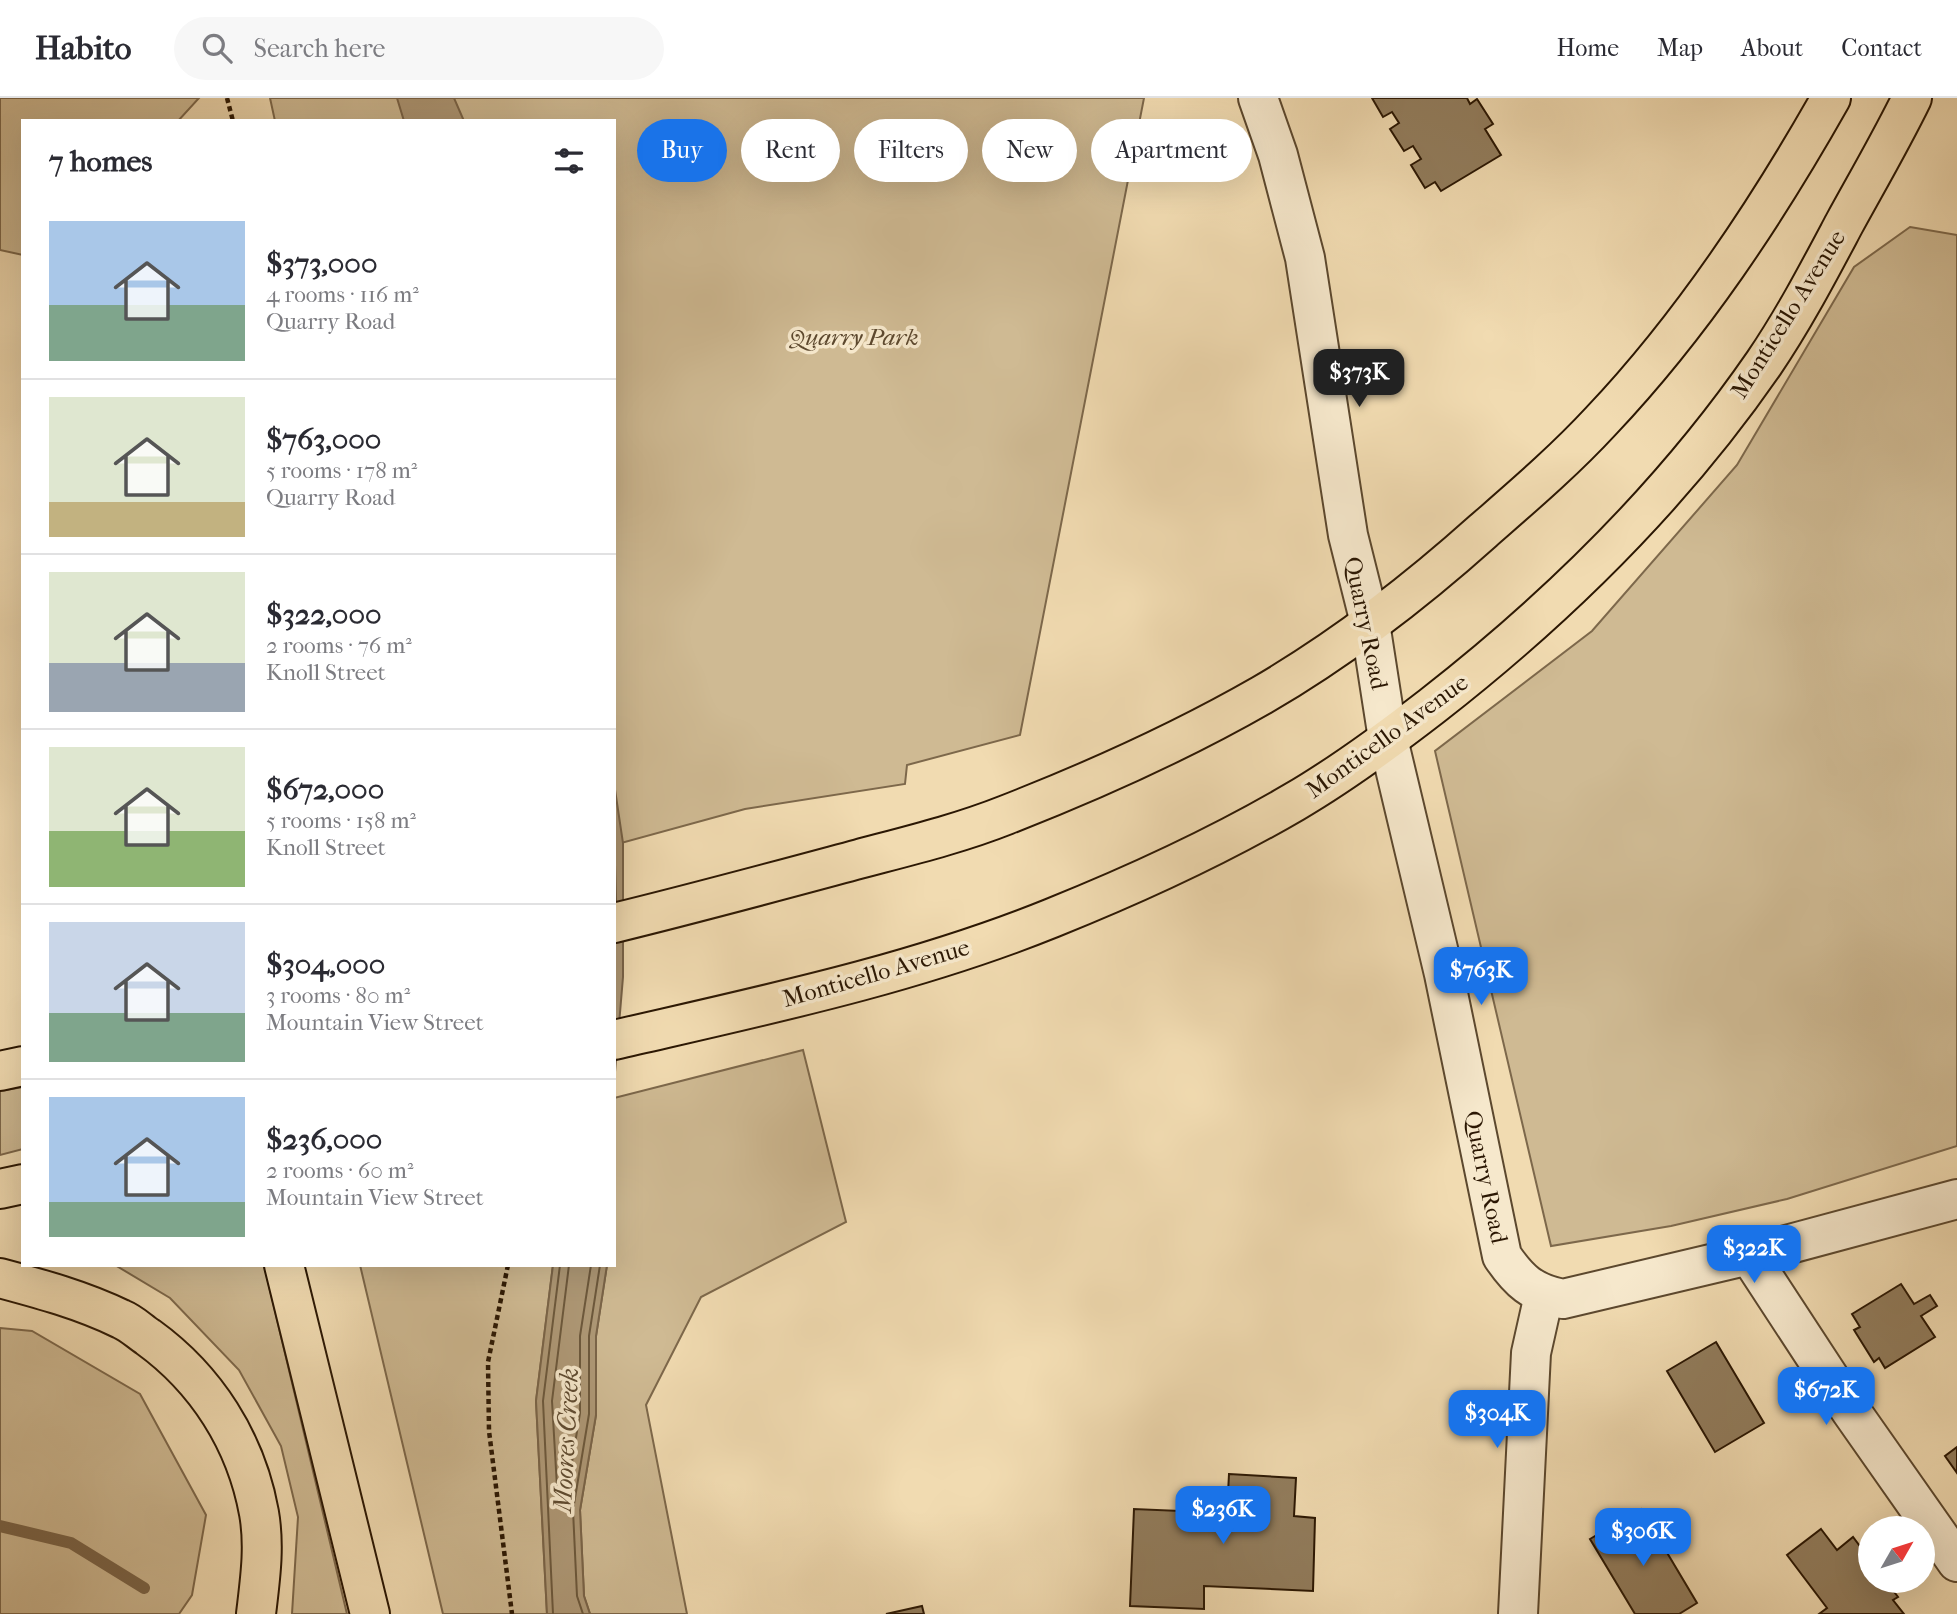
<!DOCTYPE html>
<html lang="en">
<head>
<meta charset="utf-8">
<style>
  :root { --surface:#fff; --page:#f7f7f7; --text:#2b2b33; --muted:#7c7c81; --line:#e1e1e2; --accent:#1a73e8 }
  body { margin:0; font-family:"IM FELL French Canon",serif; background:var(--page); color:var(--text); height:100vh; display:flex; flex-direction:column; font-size:26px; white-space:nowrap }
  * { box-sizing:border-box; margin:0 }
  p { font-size:23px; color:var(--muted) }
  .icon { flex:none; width:38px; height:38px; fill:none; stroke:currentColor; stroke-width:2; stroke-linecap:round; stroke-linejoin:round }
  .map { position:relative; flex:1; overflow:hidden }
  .side { position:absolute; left:21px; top:21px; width:595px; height:1148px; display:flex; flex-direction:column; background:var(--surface); border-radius:0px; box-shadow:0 7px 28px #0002 }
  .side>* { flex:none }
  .guide { position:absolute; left:637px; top:21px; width:665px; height:63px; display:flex; gap:14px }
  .needle { width:46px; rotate:51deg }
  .buttons { position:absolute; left:1858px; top:1418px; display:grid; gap:14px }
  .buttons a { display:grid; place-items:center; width:77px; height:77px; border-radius:50%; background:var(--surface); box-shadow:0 7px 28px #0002; font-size:35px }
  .price { position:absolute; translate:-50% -60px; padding:0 16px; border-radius:14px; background:var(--accent); color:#fff; font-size:23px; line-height:46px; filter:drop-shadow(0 2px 4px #0008) }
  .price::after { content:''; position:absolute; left:50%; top:42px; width:21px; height:16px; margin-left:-10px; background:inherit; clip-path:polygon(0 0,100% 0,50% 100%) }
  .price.selected { background:#222; color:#fff }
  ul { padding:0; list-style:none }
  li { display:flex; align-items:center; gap:21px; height:175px; padding:0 28px }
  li+li { border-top:2px solid var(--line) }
  li span { display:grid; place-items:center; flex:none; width:196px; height:140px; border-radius:0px; color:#555 }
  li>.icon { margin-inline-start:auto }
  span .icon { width:84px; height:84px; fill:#fffc; stroke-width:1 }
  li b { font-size:30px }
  h2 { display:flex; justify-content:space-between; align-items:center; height:84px; padding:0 28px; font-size:30px }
  .chip { padding:0 24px; border-radius:32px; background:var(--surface); box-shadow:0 7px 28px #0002; font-size:24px; line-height:63px }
  .chip.selected { background:var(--accent); color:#fff }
  header { display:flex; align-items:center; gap:42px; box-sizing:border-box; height:98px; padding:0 35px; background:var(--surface); border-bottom:2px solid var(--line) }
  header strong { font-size:33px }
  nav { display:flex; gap:38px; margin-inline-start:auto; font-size:24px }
  .search { width:490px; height:63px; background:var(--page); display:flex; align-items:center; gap:18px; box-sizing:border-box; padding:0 24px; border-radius:38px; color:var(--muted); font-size:26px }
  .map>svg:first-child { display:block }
</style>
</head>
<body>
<header>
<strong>Habito</strong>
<div class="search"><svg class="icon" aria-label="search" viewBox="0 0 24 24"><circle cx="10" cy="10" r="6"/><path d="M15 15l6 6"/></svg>Search here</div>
<nav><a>Home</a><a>Map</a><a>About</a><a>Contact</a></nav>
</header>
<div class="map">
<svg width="1957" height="1516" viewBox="0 0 1957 1516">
  <rect width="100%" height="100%" fill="#f1dbb1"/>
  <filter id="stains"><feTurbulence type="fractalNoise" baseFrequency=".00286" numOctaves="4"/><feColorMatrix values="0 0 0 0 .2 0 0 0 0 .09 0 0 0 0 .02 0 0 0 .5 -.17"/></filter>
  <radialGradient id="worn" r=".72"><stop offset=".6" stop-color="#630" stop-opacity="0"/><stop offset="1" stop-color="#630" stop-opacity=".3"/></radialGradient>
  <g fill="#cfba93" stroke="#7d684b" stroke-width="2">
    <polygon points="0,0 199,0 178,23 23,23 23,157 0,152"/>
    <polygon points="270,0 1144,0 1020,637 907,667 905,686 745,711 614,747 614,23 275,23"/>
    <polygon points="1910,129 1957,137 1957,1048 1787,1101 1671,1128 1551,1148 1435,653 1592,533 1737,367 1854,169"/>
    <polygon points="803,952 846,1124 701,1199 646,1307 687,1516 590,1516 584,1498 580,1412 596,1317 596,1238 607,1167 614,1167 614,1000"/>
    <polygon points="23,989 23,1051 0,1057 0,993"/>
    <polygon points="115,1167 264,1167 347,1516 292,1516 298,1419 281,1348 239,1272 170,1200"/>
    <polygon points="360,1167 553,1167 536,1303 547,1516 443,1516"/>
    <polygon points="0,1230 32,1233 140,1296 206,1417 192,1497 179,1516 0,1516"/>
  </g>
  <g fill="#ae9876" stroke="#7a6448" stroke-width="2">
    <polygon points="397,0 454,0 464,23 404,23"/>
    <polygon points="614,685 623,745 623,879 614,986"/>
    <polygon points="553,1167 607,1167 596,1238 596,1317 580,1412 584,1498 590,1516 547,1516 536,1303"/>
  </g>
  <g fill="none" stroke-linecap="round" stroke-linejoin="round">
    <g stroke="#6c583c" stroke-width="2">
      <polyline points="614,731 616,803"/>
      <polyline points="569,1167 552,1303 558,1406 561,1409 565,1407 580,1315 580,1238 591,1167"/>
      <polyline points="553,1516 543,1303 560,1167"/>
      <polyline points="583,1516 577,1498 573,1412 589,1316 589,1238 600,1167"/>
    </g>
    <polyline stroke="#7a6448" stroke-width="12" points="0,1428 71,1445 144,1490"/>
  </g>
  <g fill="#927d5d" stroke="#2b1703" stroke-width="2">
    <polygon points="1372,0 1467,0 1470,6 1477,1 1493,26 1485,31 1501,57 1441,93 1435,84 1425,90 1411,67 1421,61 1413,48 1404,53 1390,31 1399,25 1392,14 1383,19"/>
    <polygon points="1901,1186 1914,1206 1930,1197 1937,1208 1921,1218 1935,1239 1885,1270 1879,1260 1874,1264 1854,1232 1860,1229 1852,1216"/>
    <polygon points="1716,1244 1764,1325 1715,1354 1667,1273"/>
    <polygon points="1957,1349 1957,1375 1945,1358"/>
    <polygon points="1229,1376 1296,1380 1294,1418 1315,1420 1313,1493 1204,1488 1204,1511 1130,1508 1134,1411 1227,1415"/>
    <polygon points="1641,1411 1697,1505 1679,1516 1635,1516 1590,1441"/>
    <polygon points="1821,1431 1837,1452 1853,1439 1871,1463 1871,1482 1885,1482 1898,1499 1893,1502 1904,1516 1819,1516 1827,1510 1787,1457"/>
    <polygon points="922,1508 924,1516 886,1516"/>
  </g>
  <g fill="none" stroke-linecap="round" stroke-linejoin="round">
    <defs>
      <g id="street">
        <path d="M1258,0l20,57 27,103 43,277 22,88 18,116 56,235 58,282c17,25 30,37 61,43l186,-44 208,-56"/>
        <polyline points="1749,1157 1851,1313 1957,1464"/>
        <polyline points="1518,1516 1531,1255 1544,1197"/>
      </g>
      <g id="primary">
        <path d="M614,825c82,-20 163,-42 245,-64 49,-13 99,-25 147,-44 87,-34 174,-73 256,-120 79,-46 153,-103 221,-164 40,-35 81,-70 118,-110 91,-96 165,-208 230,-323"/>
        <path d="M614,942c147,-34 297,-65 438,-122 82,-33 165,-71 242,-116 48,-28 94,-62 138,-96 127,-99 241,-211 332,-343 30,-44 55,-92 80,-139 23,-42 47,-83 68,-126"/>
        <polyline points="0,1091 23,1086"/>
      </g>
      <g id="highway">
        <polyline points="0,973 23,968"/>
        <polyline points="284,1167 370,1516"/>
        <path d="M0,1180c41,11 82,22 121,41 10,4 18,12 27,18 58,42 98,104 111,176 6,34 1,67 -3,101"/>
      </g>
    </defs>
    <use href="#street" stroke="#5c482e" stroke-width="42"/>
    <use href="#primary" stroke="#2b1703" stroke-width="42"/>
    <use href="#highway" stroke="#2b1703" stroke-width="42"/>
    <g stroke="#2b1703" stroke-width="4.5" stroke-dasharray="5 3.5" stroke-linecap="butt">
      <polyline points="227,0 233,23"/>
      <polyline points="508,1167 488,1264 489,1333 512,1516"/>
    </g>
    <use href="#street" stroke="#f6e8cc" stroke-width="38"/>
    <use href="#primary" stroke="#f1dbb1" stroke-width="38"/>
    <use href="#highway" stroke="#f1dbb1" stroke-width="38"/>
  </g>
  <g text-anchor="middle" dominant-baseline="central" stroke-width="7" stroke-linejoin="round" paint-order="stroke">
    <g font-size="24" fill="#2b1703" stroke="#f6e8cc">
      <text transform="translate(1788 216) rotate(-58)">Monticello Avenue</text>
      <text transform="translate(1366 525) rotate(78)">Quarry Road</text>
      <text transform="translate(1387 638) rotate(-36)">Monticello Avenue</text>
      <text transform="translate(876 875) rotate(-16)">Monticello Avenue</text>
      <text transform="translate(1486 1079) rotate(78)">Quarry Road</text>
    </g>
    <g font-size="24" font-style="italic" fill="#5c482e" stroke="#f6e8cc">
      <text x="854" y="239">Quarry Park</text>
    </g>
    <g font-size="26" font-style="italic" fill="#5f4b31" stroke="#f6e8cc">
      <text transform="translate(566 1342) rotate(-87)">Moores Creek</text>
    </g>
  </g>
  <rect width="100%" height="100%" filter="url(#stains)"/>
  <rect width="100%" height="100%" fill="url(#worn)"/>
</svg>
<div class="buttons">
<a><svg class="needle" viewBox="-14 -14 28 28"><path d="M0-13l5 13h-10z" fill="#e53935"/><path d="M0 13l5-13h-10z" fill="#7c7c81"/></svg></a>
</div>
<b class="price selected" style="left:1359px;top:311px">$373K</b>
<b class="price" style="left:1481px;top:909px">$763K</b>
<b class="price" style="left:1754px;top:1187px">$322K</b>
<b class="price" style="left:1826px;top:1329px">$672K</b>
<b class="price" style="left:1497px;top:1352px">$304K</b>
<b class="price" style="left:1223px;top:1448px">$236K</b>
<b class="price" style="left:1643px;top:1470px">$306K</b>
<div class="guide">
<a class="chip selected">Buy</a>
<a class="chip">Rent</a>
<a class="chip">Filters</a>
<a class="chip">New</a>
<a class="chip">Apartment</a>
</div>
<section class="side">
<h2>7 homes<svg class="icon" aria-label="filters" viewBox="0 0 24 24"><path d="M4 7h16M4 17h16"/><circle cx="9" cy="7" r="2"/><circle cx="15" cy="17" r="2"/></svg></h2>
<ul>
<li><span style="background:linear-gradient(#a9c7e8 60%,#7fa58c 0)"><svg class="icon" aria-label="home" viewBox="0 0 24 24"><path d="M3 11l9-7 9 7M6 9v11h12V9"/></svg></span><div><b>$373,000</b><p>4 rooms · 116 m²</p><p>Quarry Road</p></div></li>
<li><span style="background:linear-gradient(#dfe7d0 75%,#c2b280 0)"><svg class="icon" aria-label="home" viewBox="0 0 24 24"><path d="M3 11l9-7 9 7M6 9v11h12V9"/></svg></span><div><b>$763,000</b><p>5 rooms · 178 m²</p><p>Quarry Road</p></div></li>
<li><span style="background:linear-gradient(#dfe7d0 65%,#9aa5b1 0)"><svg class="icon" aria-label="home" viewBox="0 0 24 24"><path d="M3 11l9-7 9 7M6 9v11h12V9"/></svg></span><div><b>$322,000</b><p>2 rooms · 76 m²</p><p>Knoll Street</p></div></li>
<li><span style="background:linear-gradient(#dfe7d0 60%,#8fb573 0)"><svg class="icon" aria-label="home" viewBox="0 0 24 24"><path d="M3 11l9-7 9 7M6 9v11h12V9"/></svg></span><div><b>$672,000</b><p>5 rooms · 158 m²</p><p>Knoll Street</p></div></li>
<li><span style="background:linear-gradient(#c9d6e8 65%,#7fa58c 0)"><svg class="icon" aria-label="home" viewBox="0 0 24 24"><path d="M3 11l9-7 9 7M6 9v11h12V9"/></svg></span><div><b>$304,000</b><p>3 rooms · 80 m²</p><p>Mountain View Street</p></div></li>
<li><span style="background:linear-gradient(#a9c7e8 75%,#7fa58c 0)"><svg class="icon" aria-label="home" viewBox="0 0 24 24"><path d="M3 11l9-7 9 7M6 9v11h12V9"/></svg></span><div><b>$236,000</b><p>2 rooms · 60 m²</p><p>Mountain View Street</p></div></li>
</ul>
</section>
</div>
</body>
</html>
